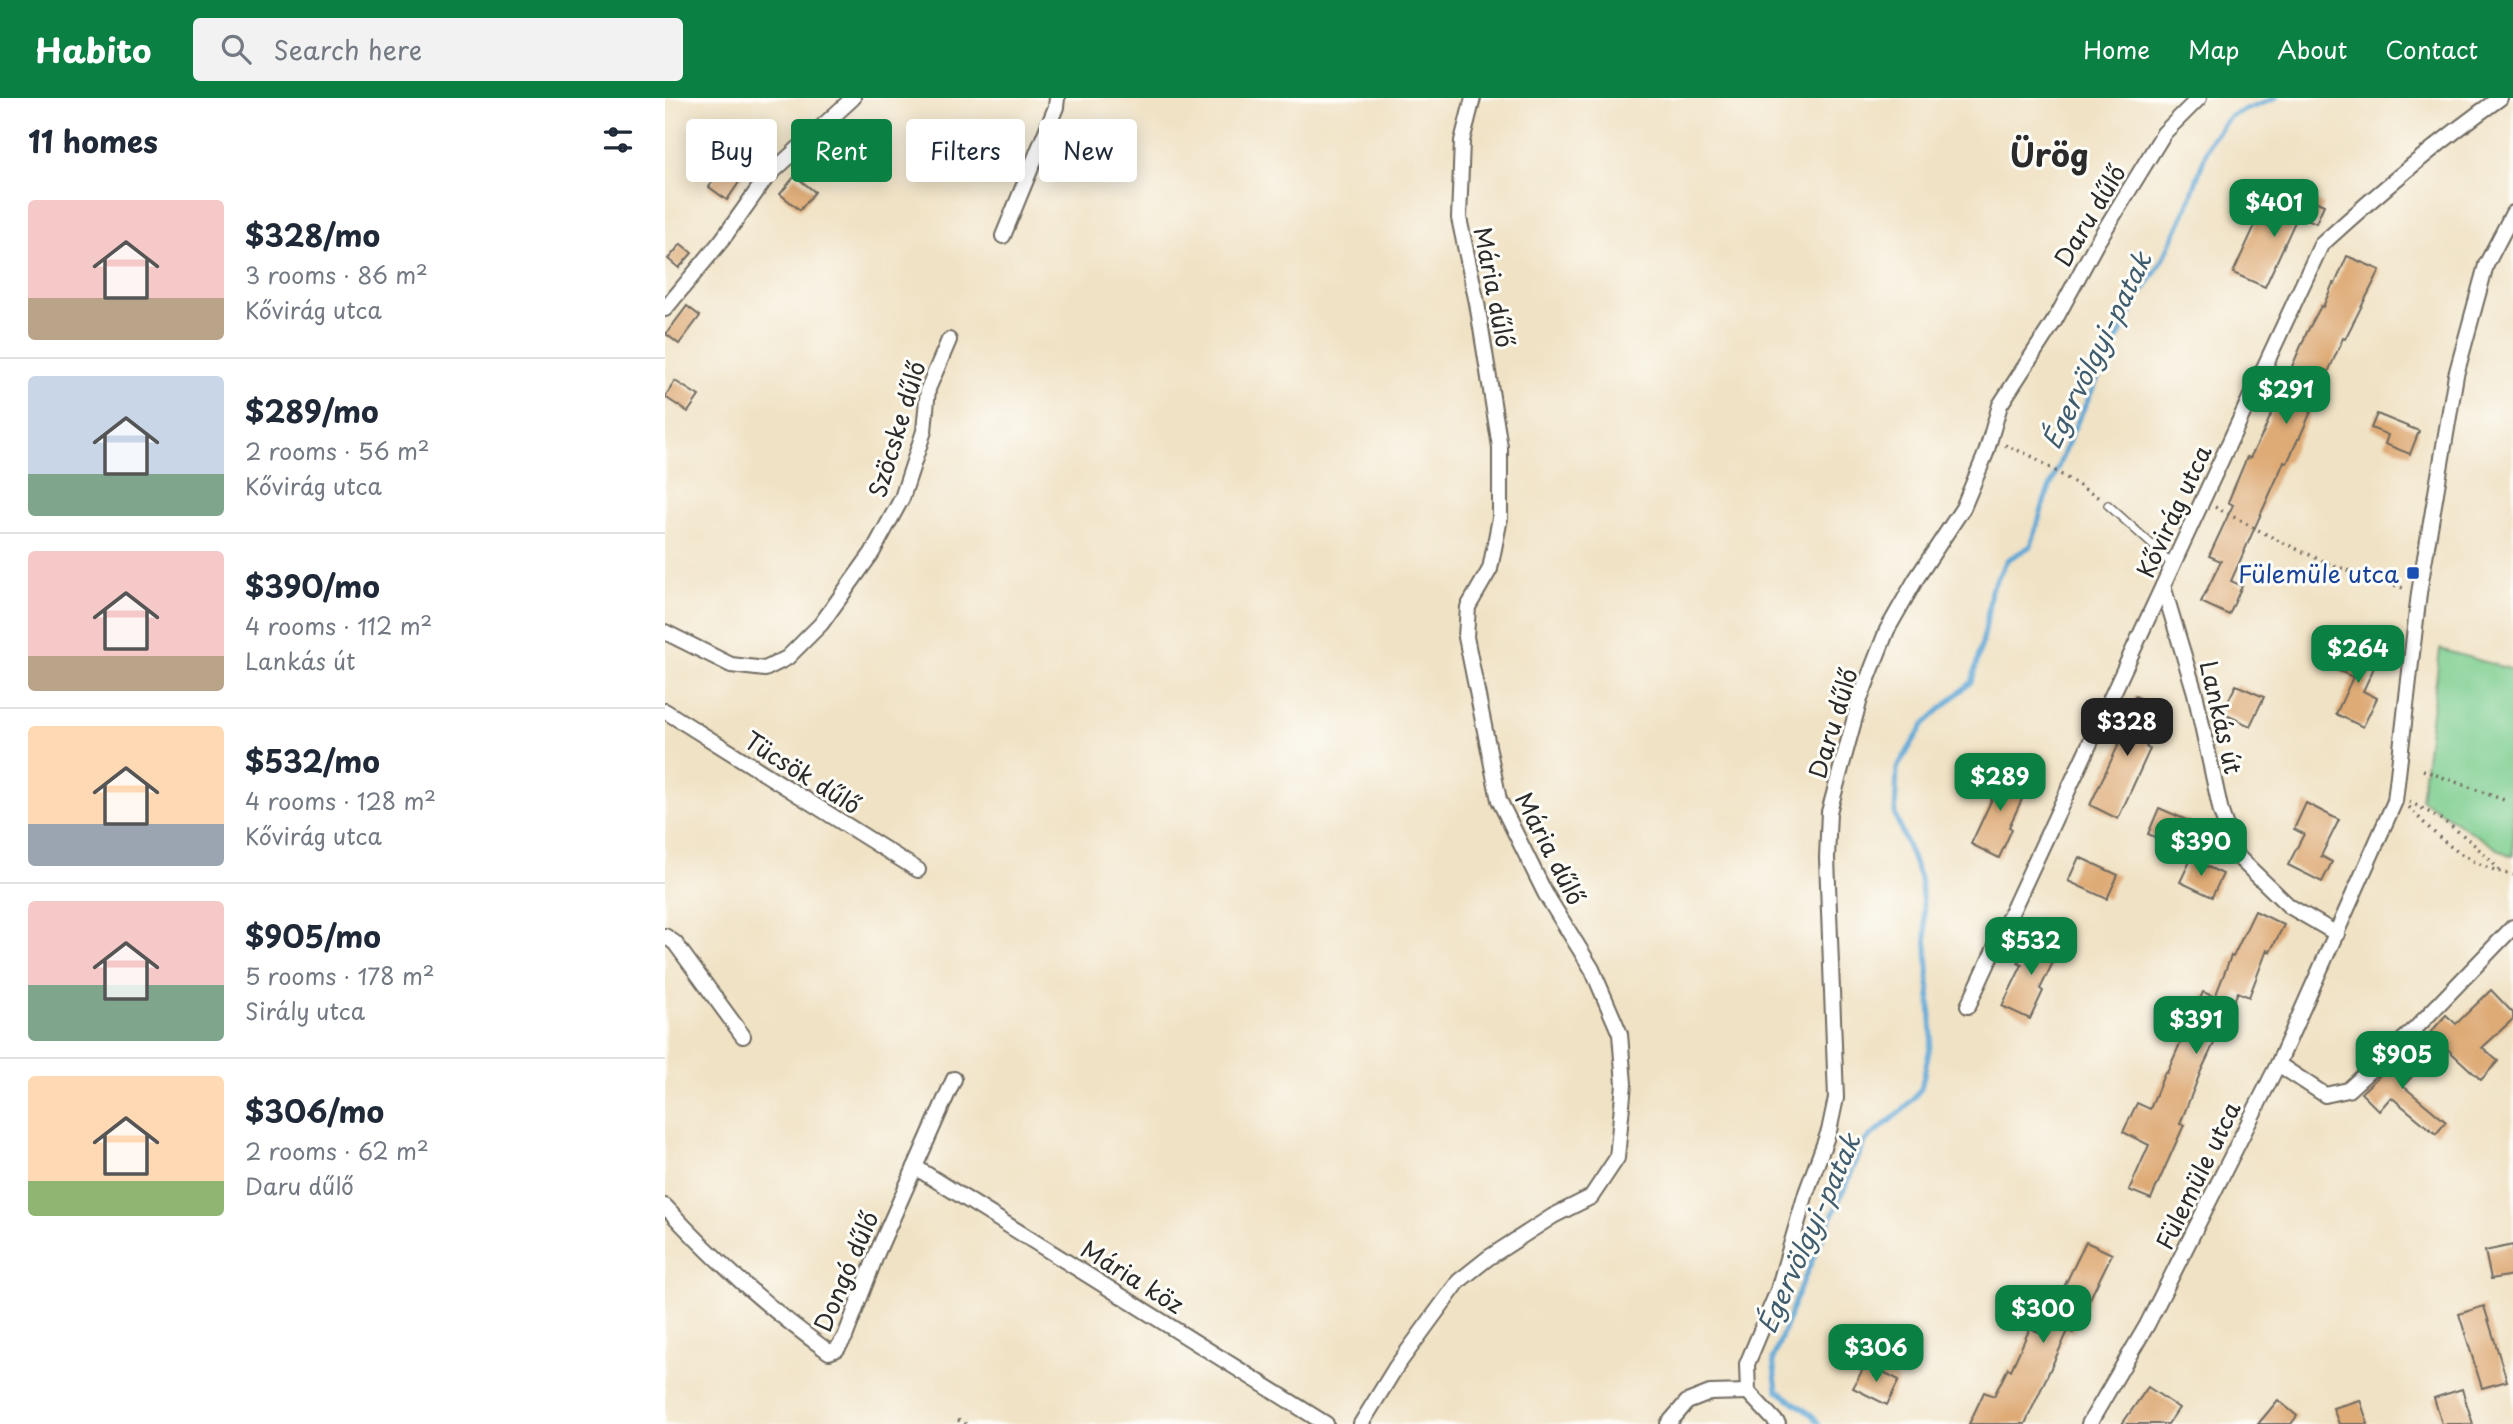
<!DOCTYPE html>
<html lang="en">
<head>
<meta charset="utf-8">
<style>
  :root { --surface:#fff; --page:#f2f2f3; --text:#1f2937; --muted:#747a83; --line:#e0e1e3; --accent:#0b8043 }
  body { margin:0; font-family:"Playpen Sans",sans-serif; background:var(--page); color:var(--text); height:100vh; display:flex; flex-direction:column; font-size:26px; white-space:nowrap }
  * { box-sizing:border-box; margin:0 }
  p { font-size:23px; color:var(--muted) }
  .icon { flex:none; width:38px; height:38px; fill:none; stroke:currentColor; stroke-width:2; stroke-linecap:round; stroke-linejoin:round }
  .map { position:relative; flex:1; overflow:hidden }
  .side { display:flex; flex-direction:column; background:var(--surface); width:665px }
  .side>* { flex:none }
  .banner { position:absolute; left:21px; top:21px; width:665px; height:63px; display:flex; gap:14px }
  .price { position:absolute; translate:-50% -60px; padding:0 16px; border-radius:14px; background:var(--accent); color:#fff; font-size:23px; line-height:46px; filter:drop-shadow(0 2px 4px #0008) }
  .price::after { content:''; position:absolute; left:50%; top:42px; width:21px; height:16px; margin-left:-10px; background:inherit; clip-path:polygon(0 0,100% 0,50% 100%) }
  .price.on { background:#222; color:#fff }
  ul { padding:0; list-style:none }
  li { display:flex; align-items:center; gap:21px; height:175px; padding:0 28px }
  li+li { border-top:2px solid var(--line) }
  li span { display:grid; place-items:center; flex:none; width:196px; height:140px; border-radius:7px; color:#555 }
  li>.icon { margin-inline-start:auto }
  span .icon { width:84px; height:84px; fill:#fffc; stroke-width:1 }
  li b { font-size:30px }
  h2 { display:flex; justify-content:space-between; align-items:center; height:84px; padding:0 28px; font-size:30px }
  .chip { padding:0 24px; border-radius:7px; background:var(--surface); box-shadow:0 4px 18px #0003; font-size:24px; line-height:63px }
  .chip.on { background:var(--accent); color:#fff }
  header { display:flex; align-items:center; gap:42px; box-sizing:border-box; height:98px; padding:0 35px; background:var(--accent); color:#fff }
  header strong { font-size:33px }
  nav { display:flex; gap:38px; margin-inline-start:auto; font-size:24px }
  .search { width:490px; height:63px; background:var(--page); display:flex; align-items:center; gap:18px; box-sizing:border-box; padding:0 24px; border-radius:7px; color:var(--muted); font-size:26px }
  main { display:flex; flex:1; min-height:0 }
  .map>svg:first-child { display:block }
</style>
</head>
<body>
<header>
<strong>Habito</strong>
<div class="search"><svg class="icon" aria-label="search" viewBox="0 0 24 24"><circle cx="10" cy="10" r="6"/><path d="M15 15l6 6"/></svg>Search here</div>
<nav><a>Home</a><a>Map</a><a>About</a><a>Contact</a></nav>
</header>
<main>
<section class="side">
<h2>11 homes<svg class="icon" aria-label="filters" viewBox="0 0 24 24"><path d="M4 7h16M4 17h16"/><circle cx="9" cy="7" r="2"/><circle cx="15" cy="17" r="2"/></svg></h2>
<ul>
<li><span style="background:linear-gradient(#f6c9c9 70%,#b9a48a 0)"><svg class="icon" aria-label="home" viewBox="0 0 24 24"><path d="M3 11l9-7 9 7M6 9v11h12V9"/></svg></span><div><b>$328/mo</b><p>3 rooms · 86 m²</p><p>Kővirág utca</p></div></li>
<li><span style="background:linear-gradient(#c9d6e8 70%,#7fa58c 0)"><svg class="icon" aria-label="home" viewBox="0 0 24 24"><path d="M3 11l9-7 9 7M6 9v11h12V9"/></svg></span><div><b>$289/mo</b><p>2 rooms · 56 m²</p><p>Kővirág utca</p></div></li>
<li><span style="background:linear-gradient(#f6c9c9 75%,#b9a48a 0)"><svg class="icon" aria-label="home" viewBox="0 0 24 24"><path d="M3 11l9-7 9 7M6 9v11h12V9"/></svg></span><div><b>$390/mo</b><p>4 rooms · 112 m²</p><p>Lankás út</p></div></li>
<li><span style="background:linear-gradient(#ffd9b3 70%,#9aa5b1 0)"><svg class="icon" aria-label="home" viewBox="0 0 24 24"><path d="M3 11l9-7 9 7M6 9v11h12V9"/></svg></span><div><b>$532/mo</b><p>4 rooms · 128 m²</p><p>Kővirág utca</p></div></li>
<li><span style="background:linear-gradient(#f6c9c9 60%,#7fa58c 0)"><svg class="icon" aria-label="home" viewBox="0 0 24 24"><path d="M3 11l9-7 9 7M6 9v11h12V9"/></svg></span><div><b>$905/mo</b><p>5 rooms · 178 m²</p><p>Sirály utca</p></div></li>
<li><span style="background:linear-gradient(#ffd9b3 75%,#8fb573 0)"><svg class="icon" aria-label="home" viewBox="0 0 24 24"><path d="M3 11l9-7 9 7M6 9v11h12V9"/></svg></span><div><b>$306/mo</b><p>2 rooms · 62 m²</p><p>Daru dűlő</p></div></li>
</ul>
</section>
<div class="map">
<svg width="1848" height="1326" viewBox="0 0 1848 1326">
  <rect width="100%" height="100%" fill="#fdfcf7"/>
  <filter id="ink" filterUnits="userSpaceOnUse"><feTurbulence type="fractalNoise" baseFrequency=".0143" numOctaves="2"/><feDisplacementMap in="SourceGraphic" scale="14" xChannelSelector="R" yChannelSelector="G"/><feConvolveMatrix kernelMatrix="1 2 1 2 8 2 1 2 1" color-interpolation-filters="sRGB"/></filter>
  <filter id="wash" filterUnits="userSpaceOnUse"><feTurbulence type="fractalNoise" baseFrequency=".00686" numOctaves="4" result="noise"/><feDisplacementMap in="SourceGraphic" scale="28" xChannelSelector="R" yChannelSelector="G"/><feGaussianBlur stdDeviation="1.57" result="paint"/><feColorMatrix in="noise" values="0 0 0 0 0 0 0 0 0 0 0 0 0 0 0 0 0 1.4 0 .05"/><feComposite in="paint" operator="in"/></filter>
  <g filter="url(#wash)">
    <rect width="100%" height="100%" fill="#f0e2c4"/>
    <polygon fill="#7ccd8e" stroke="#547c5c" stroke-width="2" points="1775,551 1848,572 1848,758 1842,757 1756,701"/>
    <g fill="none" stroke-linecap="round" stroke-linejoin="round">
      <polyline stroke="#5fa7d6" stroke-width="5" points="1154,1326 1148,1318 1112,1292 1108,1261 1135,1190 1201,1042 1240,1010 1256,991 1267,939 1261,834 1255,780 1230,717 1232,670 1259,626 1307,583 1320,533 1326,492 1342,462 1366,448 1380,401 1408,333 1443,259 1475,197 1497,164 1523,107 1545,43 1565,18 1611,0"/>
    </g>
    <g id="blocks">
      <g fill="#deaa76">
        <polygon points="65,58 83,71 62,102 44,89"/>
        <polygon points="130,78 150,94 135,112 115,96"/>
        <polygon points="1627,92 1659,107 1651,125 1633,117 1600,189 1568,175 1592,123 1610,131"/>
        <polygon points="16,146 27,155 14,170 3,161"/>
        <polygon points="1682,158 1715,172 1680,241 1678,240 1634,341 1633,341 1622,365 1619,364 1566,483 1577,488 1564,517 1536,504 1556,463 1544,458 1568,407 1563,404 1582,359 1585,360 1599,333 1642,234 1656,208 1658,209 1668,185 1670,186"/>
        <polygon points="22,208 35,218 14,246 1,236"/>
        <polygon points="10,283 34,298 23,314 0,299"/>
        <polygon points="1712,316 1754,333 1745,356 1720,346 1723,337 1706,330"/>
        <polygon points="1688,544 1715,557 1698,593 1712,600 1698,629 1671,616 1688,579 1674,573"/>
        <polygon points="1571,587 1599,599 1585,628 1557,615"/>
        <polygon points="1470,598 1498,611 1481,649 1485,651 1453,721 1425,707 1462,629 1457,627"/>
        <polygon points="1337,671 1365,684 1344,729 1347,731 1334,760 1306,746 1327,701 1324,699"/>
        <polygon points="1641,705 1674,722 1656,758 1667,764 1657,784 1623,767 1639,736 1629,731"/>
        <polygon points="1494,710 1526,724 1515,750 1483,736"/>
        <polygon points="1414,759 1453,777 1442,801 1403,783"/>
        <polygon points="1526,761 1558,776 1547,799 1515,784"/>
        <polygon points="1590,813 1619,827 1605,854 1602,852 1584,899 1573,894 1536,973 1515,1026 1519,1027 1486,1101 1464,1092 1484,1047 1458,1034 1472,1005 1485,1011 1500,974 1502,975 1538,894 1550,899 1566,858 1568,859"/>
        <polygon points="1367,836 1395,850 1375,891 1378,893 1365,921 1337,908 1357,867 1353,865"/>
        <polygon points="1826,892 1848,915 1848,921 1817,950 1833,963 1816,982 1765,935 1781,917 1791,926"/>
        <polygon points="1743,951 1759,966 1738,988 1781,1024 1771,1036 1726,999 1714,1013 1696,995"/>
        <polygon points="1421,1144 1447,1156 1408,1235 1403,1233 1360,1326 1304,1326 1319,1294 1329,1298 1343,1270 1346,1272 1365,1230 1373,1234 1391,1195 1395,1197"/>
        <polygon points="1848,1147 1848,1177 1826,1181 1820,1153"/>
        <polygon points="1819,1208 1842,1283 1817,1290 1794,1216"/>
        <polygon points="1201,1265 1234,1282 1222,1307 1188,1290"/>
        <polygon points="1483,1289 1514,1310 1503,1326 1457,1326"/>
        <polygon points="1797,1291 1808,1326 1777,1326 1769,1300"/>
        <polygon points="1613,1302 1632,1318 1626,1326 1593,1326"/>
        <polygon points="1695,1302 1703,1326 1674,1326 1668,1310"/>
      </g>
    </g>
  </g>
  <g filter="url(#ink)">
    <use href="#blocks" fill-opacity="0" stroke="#706b61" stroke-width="2"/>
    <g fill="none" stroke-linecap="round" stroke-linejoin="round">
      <defs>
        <polyline id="lane" points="1443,407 1494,453 1508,468"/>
        <g id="street">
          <polyline points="338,138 391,9 392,0"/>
          <polyline points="0,211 57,142 101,80 188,0"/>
          <polyline points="1498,488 1530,595 1556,714 1571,757 1624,808 1672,836"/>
          <polyline points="0,534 66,567 100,571 122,560 156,526 207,455 237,400 259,333 263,291 284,242"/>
          <polyline points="0,613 253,772"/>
          <polyline points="0,838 10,845 78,938"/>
          <path d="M1303,908l353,-761c57,-52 116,-103 179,-147"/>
          <polyline points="1613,966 1660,997 1683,992 1749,932 1848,829"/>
          <polyline points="250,1069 661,1326"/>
          <path d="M0,1108c50,55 104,103 164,146l8,-3 8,-12 32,-84 77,-174"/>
          <polyline points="696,1326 731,1269 794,1183 823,1160 888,1118 926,1099 952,1060 959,986 955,936 927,871 880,795 834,702 801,539 803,509 825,471 835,420 835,349 812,205 794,120 797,43 808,0"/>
          <polyline points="1003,1326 1022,1304 1045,1295 1083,1294"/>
          <polyline points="1113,1326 1083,1294 1082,1266 1113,1192 1141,1095 1164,1033 1171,1000 1162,760 1164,714 1195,601 1222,532 1251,481 1298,410 1321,355 1335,307 1390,222 1431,146 1499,35 1534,0"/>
          <polyline points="1424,1326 1482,1227 1613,966 1730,703 1754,495 1791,277 1821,167 1848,115"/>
        </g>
      </defs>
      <use href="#lane" stroke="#706b61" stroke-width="10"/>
      <use href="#street" stroke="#706b61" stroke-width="18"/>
      <g stroke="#706b61" stroke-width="3.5" stroke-dasharray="2 5" stroke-linecap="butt">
        <polyline points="1340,347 1366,358 1434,400"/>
        <polyline points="1550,409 1612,442 1667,467 1741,491"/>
        <polyline points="1758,672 1839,702"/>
        <path d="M1744,704c34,15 67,41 91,69"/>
        <path d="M1744,709c30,33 58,58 104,68"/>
        <polyline points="293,1322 301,1326"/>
      </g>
      <use href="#lane" stroke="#fff" stroke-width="7"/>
      <use href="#street" stroke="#fff" stroke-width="14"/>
    </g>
  </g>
  <rect fill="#1a4fb4" stroke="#fdfcf7" stroke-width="2.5" x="1741" y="468" width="14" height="14" rx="3.5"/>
  <g text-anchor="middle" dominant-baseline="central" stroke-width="6" stroke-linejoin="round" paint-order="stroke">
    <g font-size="24" fill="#2b2b2b" stroke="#fdfcf7">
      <text transform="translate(1424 117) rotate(-59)">Daru dűlő</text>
      <text transform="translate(830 189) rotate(79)">Mária dűlő</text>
      <text transform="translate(231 331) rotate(-73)">Szöcske dűlő</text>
      <text transform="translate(1508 413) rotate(-65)">Kővirág utca</text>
      <text transform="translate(1557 619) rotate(77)">Lankás út</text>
      <text transform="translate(1167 625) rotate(-73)">Daru dűlő</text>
      <text transform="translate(138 674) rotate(32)">Tücsök dűlő</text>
      <text transform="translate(886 750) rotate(63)">Mária dűlő</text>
      <text transform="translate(1532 1077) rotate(-64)">Fülemüle utca</text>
      <text transform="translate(180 1173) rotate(-67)">Dongó dűlő</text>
      <text transform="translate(468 1178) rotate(32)">Mária köz</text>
    </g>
    <g font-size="24" fill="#164399" stroke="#fdfcf7" text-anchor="end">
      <text x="1734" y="475">Fülemüle utca</text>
    </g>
    <g font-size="26" font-style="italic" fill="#405d6f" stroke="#fdfcf7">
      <text transform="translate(1431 252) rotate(-64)">Égervölgyi-patak</text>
      <text transform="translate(1143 1135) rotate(-66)">Égervölgyi-patak</text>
    </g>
    <g font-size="32" font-weight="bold" fill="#2b2b2b" stroke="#fdfcf7">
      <text x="1384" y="56">Ürög</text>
    </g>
  </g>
</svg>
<b class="price" style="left:1609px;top:141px">$401</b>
<b class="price" style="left:1621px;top:328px">$291</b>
<b class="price" style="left:1693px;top:587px">$264</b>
<b class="price on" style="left:1462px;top:660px">$328</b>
<b class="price" style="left:1335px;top:715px">$289</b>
<b class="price" style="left:1536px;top:780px">$390</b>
<b class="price" style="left:1366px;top:879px">$532</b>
<b class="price" style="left:1531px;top:958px">$391</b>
<b class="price" style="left:1737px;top:993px">$905</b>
<b class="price" style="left:1378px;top:1247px">$300</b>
<b class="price" style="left:1211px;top:1286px">$306</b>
<div class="banner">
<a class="chip">Buy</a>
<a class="chip on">Rent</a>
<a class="chip">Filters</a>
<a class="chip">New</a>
</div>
</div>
</main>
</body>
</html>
